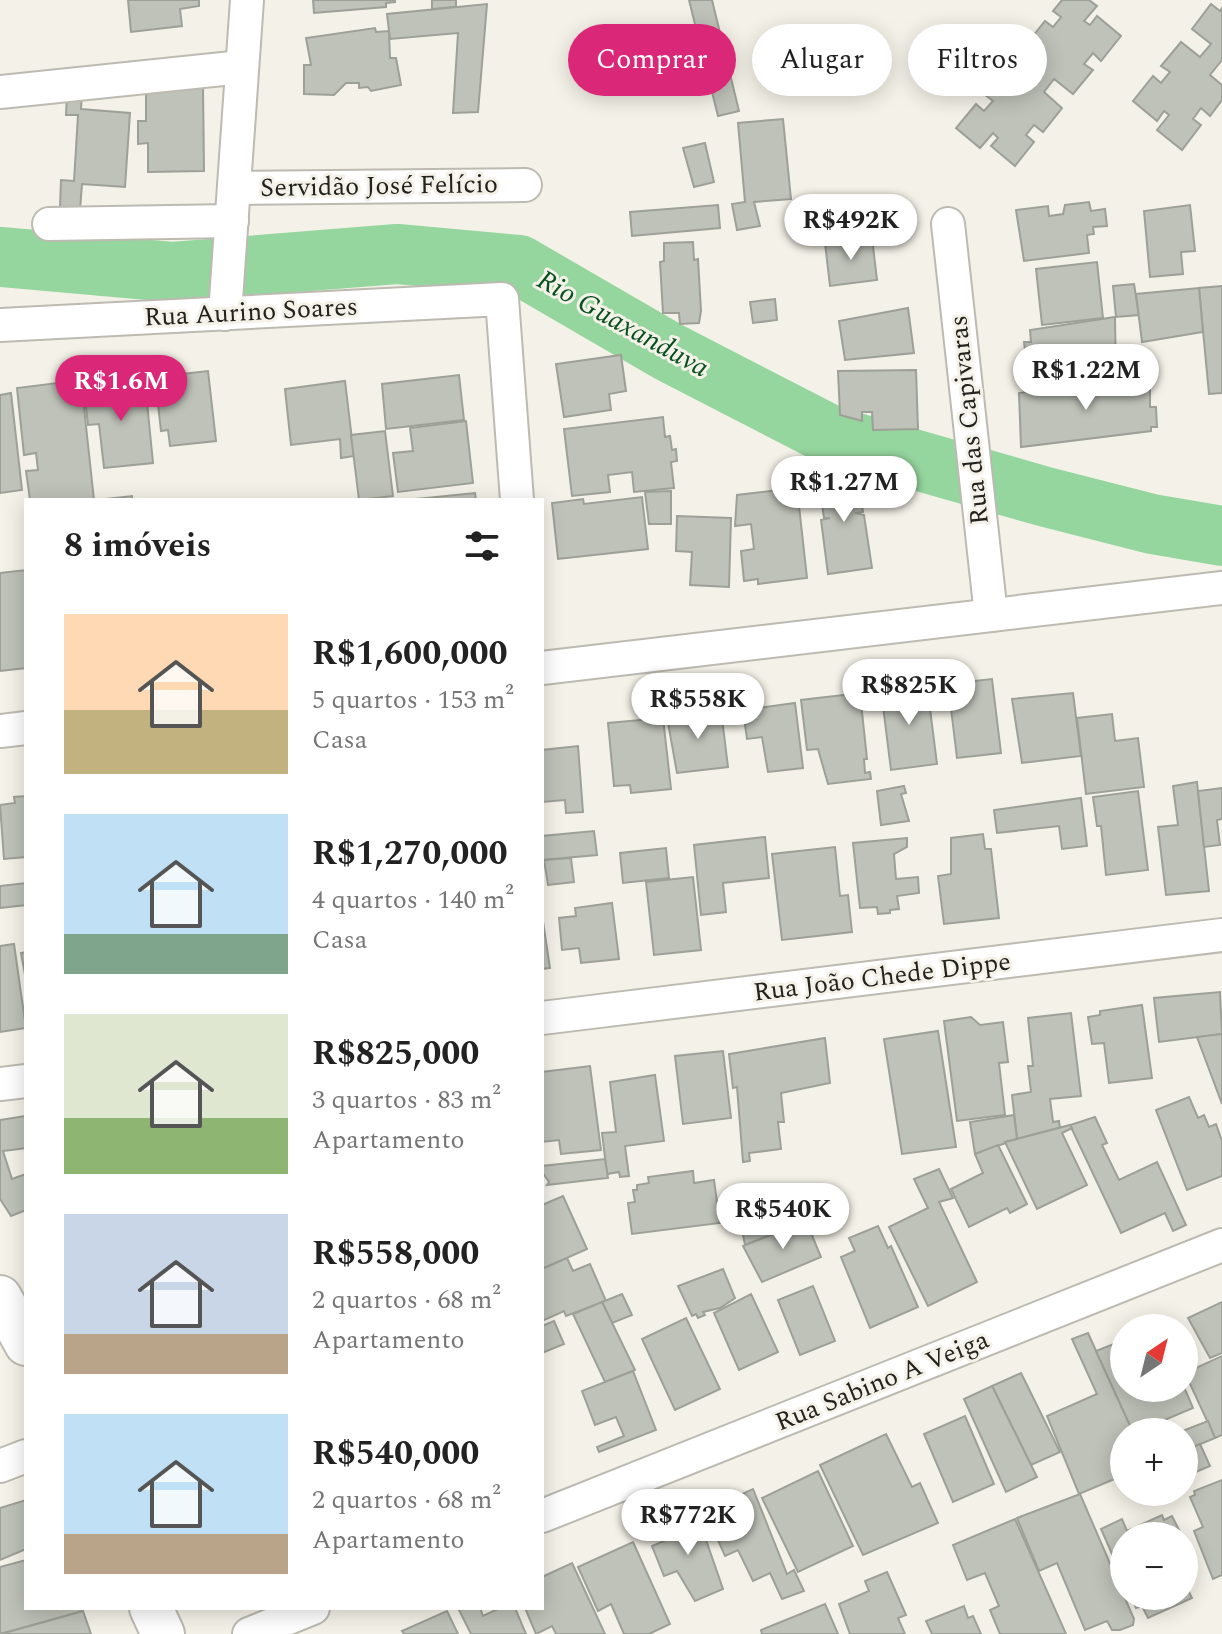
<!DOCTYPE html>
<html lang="pt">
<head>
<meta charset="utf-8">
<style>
  :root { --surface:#fff; --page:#f6f6f6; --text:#222; --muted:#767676; --accent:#db2777 }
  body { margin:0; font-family:Spectral,serif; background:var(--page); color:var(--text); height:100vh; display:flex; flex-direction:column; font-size:30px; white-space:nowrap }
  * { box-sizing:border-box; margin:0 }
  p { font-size:26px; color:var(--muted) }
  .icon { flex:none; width:44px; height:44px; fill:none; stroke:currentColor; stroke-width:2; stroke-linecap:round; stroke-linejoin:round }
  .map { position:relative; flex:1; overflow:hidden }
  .drawer { position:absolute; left:24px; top:498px; width:520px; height:1112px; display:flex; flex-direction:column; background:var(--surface); border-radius:0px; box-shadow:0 4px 20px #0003 }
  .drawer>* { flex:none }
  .hud { position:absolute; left:568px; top:24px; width:534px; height:72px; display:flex; gap:16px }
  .needle { width:52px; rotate:35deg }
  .fabs { position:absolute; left:1110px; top:1314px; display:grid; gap:16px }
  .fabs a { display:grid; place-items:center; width:88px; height:88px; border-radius:50%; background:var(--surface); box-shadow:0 4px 20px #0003; font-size:40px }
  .price { position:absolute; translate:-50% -68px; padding:0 18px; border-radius:28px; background:#fff; color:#222; font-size:26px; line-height:52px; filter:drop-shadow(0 2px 4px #0008) }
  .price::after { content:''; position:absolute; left:50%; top:48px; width:24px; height:18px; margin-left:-12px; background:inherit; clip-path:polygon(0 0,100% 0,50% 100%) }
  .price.on { background:var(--accent); color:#fff }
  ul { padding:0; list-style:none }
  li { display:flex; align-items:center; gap:24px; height:200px; padding:0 40px }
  li span { display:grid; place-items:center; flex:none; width:224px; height:160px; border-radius:0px; color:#555 }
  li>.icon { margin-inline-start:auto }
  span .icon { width:96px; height:96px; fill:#fffc; stroke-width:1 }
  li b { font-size:34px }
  h2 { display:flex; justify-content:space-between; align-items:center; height:96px; padding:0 40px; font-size:34px }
  .tag { padding:0 28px; border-radius:36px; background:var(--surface); box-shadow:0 4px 20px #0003; font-size:28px; line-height:72px }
  .tag.on { background:var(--accent); color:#fff }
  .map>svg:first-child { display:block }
</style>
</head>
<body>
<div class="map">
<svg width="1222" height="1634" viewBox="0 0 1222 1634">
  <rect width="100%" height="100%" fill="#f4f2e8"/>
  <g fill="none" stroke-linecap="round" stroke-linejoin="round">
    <polyline stroke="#95d59e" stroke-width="60" points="0,257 172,272 397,254 519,265 669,352 832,436 1046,497 1152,524 1222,536"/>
  </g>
  <g fill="#bfc2b9" stroke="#9da097" stroke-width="2">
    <polygon points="128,0 199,0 199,6 180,9 182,26 131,32"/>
    <polygon points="313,0 395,0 395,2 386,3 386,7 314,13"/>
    <polygon points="432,0 456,0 456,7 432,9"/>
    <polygon points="689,0 712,0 739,111 718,116"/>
    <polygon points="1062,0 1089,0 1097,6 1084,21 1090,25 1097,16 1121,36 1101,61 1093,53 1084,64 1093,70 1073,94 1054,79 1044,92 1062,108 1043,132 1034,125 1026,135 1034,142 1015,166 991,146 998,138 993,133 980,148 956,128 976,104 984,111 993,101 984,94 1004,70 1023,85 1044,60 1025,46 1045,21 1053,27 1061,17 1053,11"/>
    <polygon points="487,4 478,112 453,113 458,33 390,39 387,14"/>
    <polygon points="1211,4 1220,11 1222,8 1222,60 1210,75 1222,85 1222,100 1210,116 1201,108 1193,119 1201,125 1182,150 1157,130 1169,115 1164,111 1157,121 1133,101 1153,76 1161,83 1170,72 1161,66 1181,42 1200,57 1211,44 1192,29"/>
    <polygon points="375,28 376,32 389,31 390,58 396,58 401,85 371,91 368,87 359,88 359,83 346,83 334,95 304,94 304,65 311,65 306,38"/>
    <polygon points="146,86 203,86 204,171 148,172 148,143 138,144 138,121 146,121"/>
    <polygon points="67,93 82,94 81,109 130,113 125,187 82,184 80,210 60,208 61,180 74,181 78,115 66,115"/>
    <polygon points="783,119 791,199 754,202 760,226 737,230 732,204 745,202 738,123"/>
    <polygon points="705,143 714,182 694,187 683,148"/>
    <polygon points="1089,202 1091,211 1105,209 1107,226 1093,227 1094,234 1087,235 1089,253 1024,261 1016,210 1048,206 1049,216 1063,214 1065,205"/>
    <polygon points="718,205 720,228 632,236 630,212"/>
    <polygon points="1190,205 1195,251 1181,252 1183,274 1150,277 1144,211"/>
    <polygon points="872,238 877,280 830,286 825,243"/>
    <polygon points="693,242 694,260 698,259 701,311 699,323 680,324 679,313 663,313 660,262 664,261 664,243"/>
    <polygon points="1097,262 1103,318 1042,325 1036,269"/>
    <polygon points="1134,284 1139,315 1116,317 1113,286"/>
    <polygon points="1222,286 1222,393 1209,394 1199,288"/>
    <polygon points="1199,288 1203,332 1142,342 1136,294"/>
    <polygon points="775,299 777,320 753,323 750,302"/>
    <polygon points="908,308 914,353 845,360 839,321"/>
    <polygon points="1115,317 1116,375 1029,384 1024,342 1031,342 1030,330"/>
    <polygon points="621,355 626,391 609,394 611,410 564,417 556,364"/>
    <polygon points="916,370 918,429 873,430 872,412 862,412 862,421 840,415 838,371"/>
    <polygon points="208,371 216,441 170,446 168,430 161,431 155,377"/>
    <polygon points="459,375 464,420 386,429 382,384"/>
    <polygon points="1150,376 1150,407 1156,407 1157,427 1151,427 1151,431 1021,447 1019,393"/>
    <polygon points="81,380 94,500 30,500 26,471 38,470 36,453 24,455 17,388"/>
    <polygon points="345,381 354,456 341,458 340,439 291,445 285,389"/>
    <polygon points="145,382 153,463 104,468 99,424 88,425 84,389"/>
    <polygon points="11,393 22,490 0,493 0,395"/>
    <polygon points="663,417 665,437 670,436 672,450 676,449 677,461 671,462 674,488 634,492 632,472 608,475 610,492 572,496 564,429"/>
    <polygon points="466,421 473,483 398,492 393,453 413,451 410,428"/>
    <polygon points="385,431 393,496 359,500 351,435"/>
    <polygon points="857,472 863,512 855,513 864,515 872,568 828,574 821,520 830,518 824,518 818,477"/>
    <polygon points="797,488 807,578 758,584 758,579 744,581 741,551 754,549 751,524 735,526 737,495"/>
    <polygon points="671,491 671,524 649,524 645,492"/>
    <polygon points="475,493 476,500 406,500"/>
    <polygon points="132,496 132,500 96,500"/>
    <polygon points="642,497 648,549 558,559 552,503 583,499 584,504"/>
    <polygon points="677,516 731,518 729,587 690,585 692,552 676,551"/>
    <polygon points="26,570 26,668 0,671 0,573"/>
    <polygon points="992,679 1001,753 957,758 948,684"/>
    <polygon points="927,685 937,764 891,770 881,690"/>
    <polygon points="860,693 867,759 864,759 865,773 870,772 871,779 828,784 818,749 807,750 801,700"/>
    <polygon points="1073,693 1081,756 1022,763 1012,699"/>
    <polygon points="795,703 803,768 768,772 762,737 747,739 743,710"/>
    <polygon points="721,710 728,767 677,773 667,717"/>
    <polygon points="1112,714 1115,741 1138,738 1144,787 1086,794 1077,718"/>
    <polygon points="663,718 671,789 631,793 630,785 614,786 608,723"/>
    <polygon points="578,746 583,812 566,813 565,800 542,802 542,750"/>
    <polygon points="1197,782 1209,891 1166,895 1158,827 1178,825 1173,786"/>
    <polygon points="904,786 906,793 901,794 909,821 881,825 877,791"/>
    <polygon points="1222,788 1222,819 1217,820 1220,845 1204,847 1198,791"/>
    <polygon points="1138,791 1148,870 1106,875 1101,826 1097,826 1093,797"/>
    <polygon points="26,796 26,857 4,859 0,805 15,803 14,797"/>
    <polygon points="1081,798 1087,846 1062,849 1059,826 997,833 994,810"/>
    <polygon points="594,831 597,855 542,860 542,836"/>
    <polygon points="983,834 985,849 991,849 999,918 944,924 938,876 951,874 951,838"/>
    <polygon points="765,837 769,878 723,883 726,912 701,915 694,845"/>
    <polygon points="907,838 907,847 894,854 896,879 918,877 919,893 897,896 899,909 890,910 890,913 878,914 877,907 860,908 853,843"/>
    <polygon points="835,847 840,896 848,895 852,932 782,940 772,854"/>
    <polygon points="666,848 669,878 623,883 620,853"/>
    <polygon points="571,858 574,882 548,885 544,860"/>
    <polygon points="693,877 701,950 654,955 646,882"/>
    <polygon points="26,883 26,905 0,908 0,886"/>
    <polygon points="612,903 619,959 581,963 579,948 562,950 559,918 576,916 575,908"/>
    <polygon points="542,915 550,968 542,969"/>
    <polygon points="14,944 26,1028 0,1032 0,946"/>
    <polygon points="26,952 26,980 21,953"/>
    <polygon points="1220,992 1222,1034 1159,1042 1154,998"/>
    <polygon points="1142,1005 1152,1078 1109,1083 1104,1043 1092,1044 1088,1017 1100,1015 1100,1011"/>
    <polygon points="1071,1013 1081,1096 1050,1099 1053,1122 1059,1121 1060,1128 1017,1139 1012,1095 1031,1092 1028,1066 1033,1066 1028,1018"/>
    <polygon points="971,1017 980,1025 1003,1022 1008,1062 999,1063 1005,1115 957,1121 944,1021"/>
    <polygon points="938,1031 956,1147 902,1154 884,1039"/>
    <polygon points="1222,1034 1222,1104 1197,1037"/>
    <polygon points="825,1038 830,1083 781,1093 784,1122 778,1122 781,1149 749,1153 750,1161 743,1162 737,1087 733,1088 729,1054"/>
    <polygon points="723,1051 731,1118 683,1124 675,1056"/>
    <polygon points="590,1066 601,1150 561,1154 559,1140 542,1142 542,1072"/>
    <polygon points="655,1075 664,1141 625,1146 629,1176 620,1177 619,1172 607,1174 602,1133 616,1132 610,1082"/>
    <polygon points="1189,1097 1198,1118 1204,1115 1209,1127 1216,1124 1222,1141 1222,1176 1187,1190 1156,1110"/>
    <polygon points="1014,1115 1017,1139 975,1154 970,1122"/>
    <polygon points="26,1116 26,1148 3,1151 12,1179 26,1174 26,1210 11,1216 0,1199 0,1120"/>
    <polygon points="1095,1117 1107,1143 1102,1145 1119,1180 1157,1162 1186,1225 1173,1231 1165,1213 1121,1233 1070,1125"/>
    <polygon points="1070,1125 1072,1128 1062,1133 1087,1185 1037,1209 1005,1142"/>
    <polygon points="998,1145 1027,1204 1010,1213 1007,1208 969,1227 951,1189 983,1173 975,1154"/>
    <polygon points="605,1159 608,1178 547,1185 549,1182 542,1172 542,1166"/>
    <polygon points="939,1169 953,1198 939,1202 977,1282 928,1306 889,1227 928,1208 914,1179"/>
    <polygon points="693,1171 694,1183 714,1180 720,1223 632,1234 628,1203 635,1202 633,1190 637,1190 637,1185 649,1183 648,1177"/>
    <polygon points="563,1196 587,1249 542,1269 542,1205"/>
    <polygon points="775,1201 786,1229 745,1245 739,1215"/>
    <polygon points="806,1221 821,1257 762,1282 743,1246"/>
    <polygon points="878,1226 888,1248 891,1246 918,1307 870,1328 841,1257 855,1251 849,1238"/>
    <polygon points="567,1258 573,1271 590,1264 606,1301 566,1316 564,1311 542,1321 542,1269"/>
    <polygon points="723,1269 735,1298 720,1308 703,1312 705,1315 698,1318 696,1314 692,1316 678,1286"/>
    <polygon points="813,1286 835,1341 800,1355 778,1300"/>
    <polygon points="622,1294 632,1315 612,1323 602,1302"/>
    <polygon points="751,1294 778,1352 739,1370 714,1313"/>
    <polygon points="602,1302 635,1370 605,1382 573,1314"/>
    <polygon points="1222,1302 1222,1353 1210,1358 1188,1318"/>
    <polygon points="686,1318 720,1389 675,1410 642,1339"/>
    <polygon points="554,1321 564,1344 542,1353 542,1326"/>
    <polygon points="1088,1333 1133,1432 1124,1432 1124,1475 1079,1494 1047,1416 1097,1394 1072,1339"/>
    <polygon points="1124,1340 1124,1388 1184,1387 1193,1408 1155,1424 1158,1432 1133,1432 1096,1351"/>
    <polygon points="1222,1356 1222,1435 1215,1438 1185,1373"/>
    <polygon points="633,1371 656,1430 599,1452 597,1447 624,1436 616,1417 595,1425 582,1391"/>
    <polygon points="1021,1373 1060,1452 1031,1465 992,1386"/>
    <polygon points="992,1386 1037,1477 1006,1492 964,1399"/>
    <polygon points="965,1416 994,1484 953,1502 924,1434"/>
    <polygon points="1208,1421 1215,1438 1184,1451 1184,1432 1180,1432"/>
    <polygon points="886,1434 912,1487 920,1483 938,1523 863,1555 820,1465"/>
    <polygon points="1200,1444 1210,1466 1184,1477 1184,1451"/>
    <polygon points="818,1471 853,1546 798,1572 762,1498"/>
    <polygon points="1222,1480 1222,1575 1213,1579 1194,1531 1203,1527 1190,1497 1195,1495 1194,1491"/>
    <polygon points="753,1489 787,1574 794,1570 804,1591 782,1599 770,1573 753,1581 738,1550 725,1556 705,1511"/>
    <polygon points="1080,1494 1134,1619 1133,1625 1120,1630 1112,1630 1107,1621 1085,1630 1057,1563 1039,1571 1017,1518"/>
    <polygon points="26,1500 26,1549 0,1560 0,1508"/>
    <polygon points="697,1514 723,1589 695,1601 677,1571 664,1576 652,1546 664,1541 659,1528"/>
    <polygon points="1162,1515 1164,1520 1172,1516 1182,1536 1124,1536 1124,1581 1101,1529 1122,1519 1127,1531"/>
    <polygon points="1015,1519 1066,1634 1000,1634 990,1610 999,1606 985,1573 967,1580 953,1545"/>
    <polygon points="633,1542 670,1624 649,1634 624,1634 611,1604 598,1611 578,1567"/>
    <polygon points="26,1560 26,1608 83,1608 83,1611 0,1634 0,1567"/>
    <polygon points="1184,1562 1193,1582 1186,1586 1192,1598 1148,1618 1142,1606 1136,1608 1131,1596 1184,1596"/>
    <polygon points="572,1563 605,1634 556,1634 552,1626 536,1634 525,1608 542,1608 542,1577"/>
    <polygon points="887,1572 906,1615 898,1618 905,1634 850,1634 839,1604 869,1591 865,1581"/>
    <polygon points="825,1604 838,1634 762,1634 761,1630"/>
    <polygon points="964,1606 968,1618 973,1616 981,1634 932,1634 926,1621"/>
    <polygon points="458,1608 480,1608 483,1616 500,1608 515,1608 526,1634 471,1634"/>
    <polygon points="83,1611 91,1634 1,1634 44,1622"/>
    <polygon points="447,1611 458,1634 404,1634 402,1631"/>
  </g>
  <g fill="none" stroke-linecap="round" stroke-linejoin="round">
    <defs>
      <g id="minor">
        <polyline points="0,92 242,67"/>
        <polyline points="234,188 525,185"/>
        <polyline points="49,224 232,221"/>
        <polyline points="948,224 991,615"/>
        <polyline points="225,314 247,0"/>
        <polyline points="0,325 502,299 517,500"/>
        <polyline points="542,668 1222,588"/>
        <polyline points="0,731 26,728"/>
        <polyline points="542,1018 1222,935"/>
        <polyline points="0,1084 26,1081"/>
        <polyline points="0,1466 26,1456"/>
        <polyline points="542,1516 1222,1245"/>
        <polyline points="249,1634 313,1608"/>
      </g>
      <g id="major">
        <polyline points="0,1297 26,1344"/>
        <polyline points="151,1608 163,1634"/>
      </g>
    </defs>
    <use href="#minor" stroke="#bcbab1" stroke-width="36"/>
    <use href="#major" stroke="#bcbab1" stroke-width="46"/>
    <use href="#minor" stroke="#fff" stroke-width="32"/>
    <use href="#major" stroke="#fff" stroke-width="42"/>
  </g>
  <g text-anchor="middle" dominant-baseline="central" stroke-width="6" stroke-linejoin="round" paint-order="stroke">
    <g font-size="26" fill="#22221e" stroke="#f4f2e8">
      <text transform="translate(379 186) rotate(-1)">Servidão José Felício</text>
      <text transform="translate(251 312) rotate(-3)">Rua Aurino Soares</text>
      <text transform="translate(969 420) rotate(-96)">Rua das Capivaras</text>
      <text transform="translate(882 977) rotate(-7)">Rua João Chede Dippe</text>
      <text transform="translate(882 1381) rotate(-22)">Rua Sabino A Veiga</text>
    </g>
    <g font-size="28" font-style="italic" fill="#08511f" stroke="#f4f2e8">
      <text transform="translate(623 324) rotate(29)">Rio Guaxanduva</text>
    </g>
  </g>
</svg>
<div class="fabs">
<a><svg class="needle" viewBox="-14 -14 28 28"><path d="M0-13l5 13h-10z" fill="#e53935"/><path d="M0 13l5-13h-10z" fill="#767676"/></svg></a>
<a>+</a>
<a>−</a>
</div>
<b class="price" style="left:851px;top:262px">R$492K</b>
<b class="price" style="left:1086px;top:412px">R$1.22M</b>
<b class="price on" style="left:121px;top:423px">R$1.6M</b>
<b class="price" style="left:844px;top:524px">R$1.27M</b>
<b class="price" style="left:909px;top:727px">R$825K</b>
<b class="price" style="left:698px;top:741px">R$558K</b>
<b class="price" style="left:783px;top:1251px">R$540K</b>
<b class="price" style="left:688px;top:1557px">R$772K</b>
<div class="hud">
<a class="tag on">Comprar</a>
<a class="tag">Alugar</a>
<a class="tag">Filtros</a>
</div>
<section class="drawer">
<h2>8 imóveis<svg class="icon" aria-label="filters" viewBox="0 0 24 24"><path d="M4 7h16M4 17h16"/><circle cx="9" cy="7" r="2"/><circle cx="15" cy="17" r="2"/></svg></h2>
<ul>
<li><span style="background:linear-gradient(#ffd9b3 60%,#c2b280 0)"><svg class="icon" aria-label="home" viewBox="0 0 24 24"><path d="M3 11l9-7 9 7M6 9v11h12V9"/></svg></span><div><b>R$1,600,000</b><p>5 quartos · 153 m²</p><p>Casa</p></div></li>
<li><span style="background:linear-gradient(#bfe0f5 75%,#7fa58c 0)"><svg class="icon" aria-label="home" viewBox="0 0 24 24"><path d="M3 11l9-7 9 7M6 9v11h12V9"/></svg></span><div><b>R$1,270,000</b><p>4 quartos · 140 m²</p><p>Casa</p></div></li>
<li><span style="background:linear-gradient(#dfe7d0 65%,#8fb573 0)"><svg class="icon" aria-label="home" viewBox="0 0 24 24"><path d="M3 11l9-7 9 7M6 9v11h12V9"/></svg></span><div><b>R$825,000</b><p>3 quartos · 83 m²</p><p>Apartamento</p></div></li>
<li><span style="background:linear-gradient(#c9d6e8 75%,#b9a48a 0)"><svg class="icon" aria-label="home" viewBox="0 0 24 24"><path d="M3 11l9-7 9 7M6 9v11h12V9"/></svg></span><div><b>R$558,000</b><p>2 quartos · 68 m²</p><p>Apartamento</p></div></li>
<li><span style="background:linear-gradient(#bfe0f5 75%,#b9a48a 0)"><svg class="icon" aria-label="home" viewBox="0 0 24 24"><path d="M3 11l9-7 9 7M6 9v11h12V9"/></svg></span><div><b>R$540,000</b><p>2 quartos · 68 m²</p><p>Apartamento</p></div></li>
</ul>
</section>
</div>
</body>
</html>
